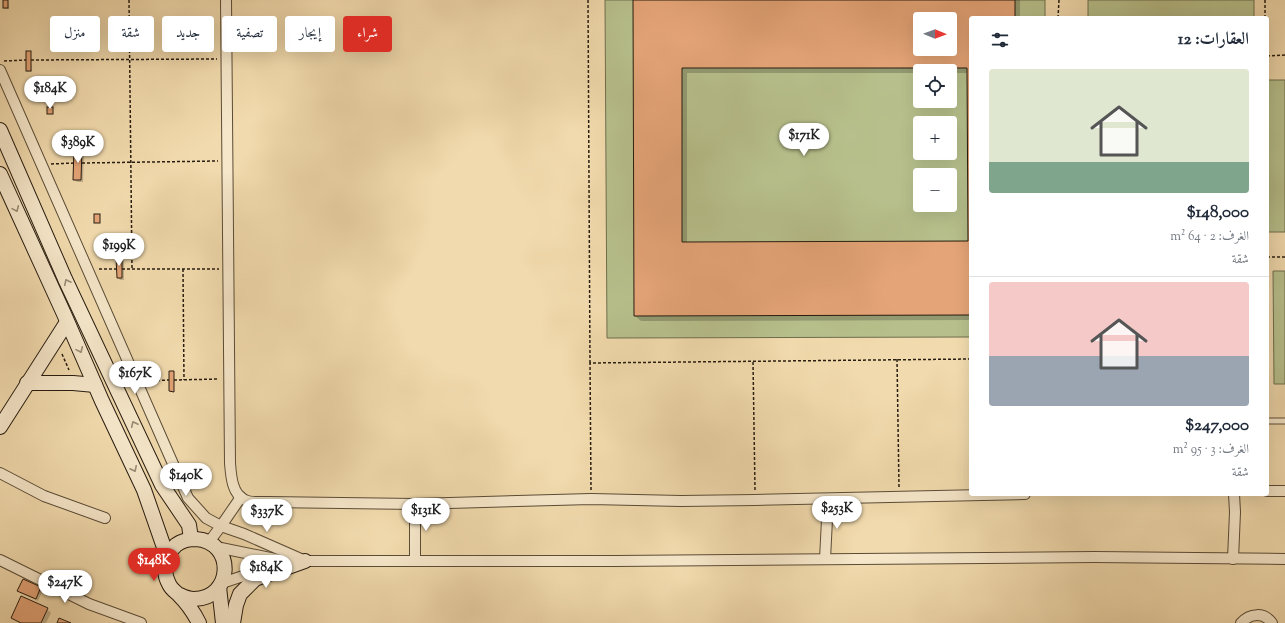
<!DOCTYPE html>
<html lang="ar">
<head>
<meta charset="utf-8">
<style>
  :root { --surface:#fff; --page:#f2f2f3; --text:#1f2937; --muted:#747a83; --line:#e0e1e3; --accent:#d93025 }
  body { margin:0; font-family:"Sorts Mill Goudy",Amiri,serif; background:var(--page); color:var(--text); direction:rtl; height:100vh; display:flex; flex-direction:column; font-size:15px; white-space:nowrap }
  * { box-sizing:border-box; margin:0 }
  p { font-size:13px; color:var(--muted) }
  .icon { flex:none; width:22px; height:22px; fill:none; stroke:currentColor; stroke-width:2; stroke-linecap:round; stroke-linejoin:round }
  .map { position:relative; flex:1; overflow:hidden; direction:ltr }
  .sheet { position:absolute; left:969px; top:16px; width:300px; height:480px; display:flex; flex-direction:column; background:var(--surface); border-radius:4px; box-shadow:0 4px 16px #0002; direction:rtl }
  .sheet>* { flex:none }
  .hud { position:absolute; left:12px; top:16px; width:380px; height:36px; direction:rtl; display:flex; gap:8px }
  .needle { width:26px; rotate:91deg }
  .fabs { position:absolute; left:913px; top:12px; display:grid; gap:8px }
  .fabs a { display:grid; place-items:center; width:44px; height:44px; border-radius:4px; background:var(--surface); box-shadow:0 4px 16px #0002; font-size:20px }
  .price { position:absolute; translate:-50% -34px; padding:0 9px; border-radius:14px; background:#fff; color:#222; font-size:13px; line-height:26px; filter:drop-shadow(0 1px 2px #0008) }
  .price::after { content:''; position:absolute; left:50%; top:24px; width:12px; height:9px; margin-left:-6px; background:inherit; clip-path:polygon(0 0,100% 0,50% 100%) }
  .price.selected { background:var(--accent); color:#fff }
  ul { padding:0; list-style:none }
  li { display:grid; align-content:center; gap:8px; height:212px; padding:0 20px }
  li+li { border-top:1px solid var(--line) }
  li span { display:grid; place-items:center; height:124px; border-radius:4px; color:#555 }
  li>.icon { margin-inline-start:auto }
  span .icon { width:72px; height:72px; fill:#fffc; stroke-width:1 }
  li b { font-size:17px }
  h2 { display:flex; justify-content:space-between; align-items:center; height:48px; padding:0 20px; font-size:17px }
  .tag { padding:0 14px; border-radius:4px; background:var(--surface); box-shadow:0 4px 16px #0002; font-size:14px; line-height:36px }
  .tag.selected { background:var(--accent); color:#fff }
  .map>svg:first-child { display:block }
</style>
</head>
<body>
<div class="map">
<svg width="1285" height="623" viewBox="0 0 1285 623">
  <rect width="100%" height="100%" fill="#f1daad"/>
  <filter id="stains"><feTurbulence type="fractalNoise" baseFrequency=".005" numOctaves="4"/><feColorMatrix values="0 0 0 0 .2 0 0 0 0 .09 0 0 0 0 .02 0 0 0 .5 -.17"/></filter>
  <radialGradient id="worn" r=".72"><stop offset=".6" stop-color="#630" stop-opacity="0"/><stop offset="1" stop-color="#630" stop-opacity=".3"/></radialGradient>
  <g fill="#b7c08c" stroke="#6f6e4e" fill-rule="evenodd">
    <path d="M605,0h440v18h-74v319l-364,1zM920,19h30v30h-30zM920,71h30v30h-30zM920,123h30v30h-30zM920,175h30v30h-30z"/>
    <rect x="1088" y="0" width="166" height="18"/>
    <rect x="1267" y="80" width="18" height="152"/>
    <polygon points="1273,271 1285,271 1285,384 1274,384"/>
  </g>
  <g fill="#0003" fill-rule="evenodd">
    <polygon points="8,0 9,9 5,9 4,8"/>
    <path d="M634,0h386v18h-49v302l-330,1 -6,-5zM920,19h30v30h-30zM920,71h30v2h18l1,169 -282,1v-170h233z"/>
    <polygon points="30,52 32,71 28,72 27,71"/>
    <polygon points="81,149 84,151 83,182 77,182 74,179"/>
    <polygon points="121,258 124,260 124,280 120,280 118,277"/>
    <polygon points="174,372 174,392 171,392 170,391"/>
    <polygon points="40,588 43,590 38,601 21,593 18,591"/>
    <polygon points="47,609 51,613 46,623 19,623 13,618"/>
  </g>
  <g fill="#e4a477" stroke="#271c10" fill-rule="evenodd">
    <rect x="3" y="0" width="5" height="8"/>
    <path d="M633,0h382v18h-44v297l-337,1zM920,19h30v30h-30zM682,68h285l1,173 -286,1z"/>
    <rect x="26" y="51" width="5" height="20"/>
    <rect x="47" y="107" width="6" height="7"/>
    <polygon points="74,148 82,148 81,180 73,180"/>
    <rect x="94" y="214" width="6" height="9"/>
    <polygon points="116,257 122,257 122,278 117,278"/>
    <polygon points="169,371 174,371 174,392 169,391"/>
    <polygon points="23,579 41,587 36,599 17,591"/>
    <polygon points="21,596 48,608 41,623 21,623 11,618"/>
    <polygon points="59,618 71,623 57,623"/>
  </g>
  <g fill="none" stroke-linecap="round" stroke-linejoin="round">
    <defs>
      <polyline id="lane" points="1267,421 1285,421"/>
      <g id="street">
        <path d="M226,0l4,463c1,13 2,31 15,37 6,3 16,2 23,2l147,2 176,-5 90,2 74,-1 270,-6"/>
        <polyline points="0,70 188,498 206,518 221,526 209,542"/>
        <polyline points="0,473 44,496 105,518"/>
        <polyline points="1267,491 1285,491"/>
        <polyline points="241,497 221,526 244,534 301,559"/>
        <polyline points="415,504 415,561"/>
        <polyline points="216,547 285,561 616,561 1094,557 1285,559"/>
        <polyline points="825,559 828,500"/>
        <polyline points="1233,559 1235,512 1234,494"/>
        <polyline points="0,560 89,604 141,623"/>
        <polyline points="222,583 264,569"/>
        <path d="M1241,623c9,-10 23,-11 31,0"/>
      </g>
      <g id="secondary">
        <polyline points="0,130 65,279 162,485 189,525 191,539"/>
        <polyline points="0,174 64,314 102,401 144,490 167,556"/>
        <polyline points="27,383 73,383 95,385"/>
        <polyline points="0,427 67,322"/>
        <polyline points="219,587 223,623"/>
        <path d="M180,595c4,2 10,4 14,4 39,0 42,-57 2,-60 -6,0 -15,2 -20,6 -11,10 -14,27 -7,39 2,5 7,8 10,11 8,8 15,18 20,28"/>
        <polyline points="233,623 236,605 240,594 255,579 305,561"/>
      </g>
    </defs>
    <use href="#lane" stroke="#5a4c37" stroke-width="7"/>
    <use href="#street" stroke="#5a4c37" stroke-width="12"/>
    <use href="#secondary" stroke="#271c10" stroke-width="16"/>
    <g stroke="#271c10" stroke-width="1.5" stroke-dasharray="3 2" stroke-linecap="butt">
      <polyline points="129,0 132,268"/>
      <polyline points="588,0 590,363"/>
      <polyline points="1058,18 1059,0"/>
      <polyline points="1265,18 1265,0"/>
      <polyline points="1267,56 1285,55"/>
      <polyline points="31,60 217,59"/>
      <polyline points="4,61 26,60"/>
      <polyline points="82,163 218,161"/>
      <polyline points="51,164 74,163"/>
      <polyline points="1267,257 1285,257"/>
      <polyline points="99,269 117,269"/>
      <polyline points="122,269 219,269"/>
      <polyline points="183,269 184,380"/>
      <polyline points="62,354 69,370"/>
      <polyline points="897,359 899,488"/>
      <polyline points="753,362 755,490"/>
      <polyline points="174,380 219,379"/>
      <polyline points="147,381 169,380"/>
      <polyline points="591,490 590,363 971,359"/>
    </g>
    <use href="#lane" stroke="#f6e7ca" stroke-width="5"/>
    <use href="#street" stroke="#f6e7ca" stroke-width="10"/>
    <use href="#secondary" stroke="#f6e7ca" stroke-width="14"/>
  </g>
  <defs><path id="oneway-chevron" d="M-2-3.5L2.5 0L-2 3.5" fill="none" stroke-width="1.6" stroke-linecap="round" stroke-linejoin="round"/></defs>
  <g stroke="#998c76">
    <use href="#oneway-chevron" transform="translate(16 209) rotate(66)"/>
    <use href="#oneway-chevron" transform="translate(67 282) rotate(-116)"/>
    <use href="#oneway-chevron" transform="translate(80 350) rotate(66)"/>
    <use href="#oneway-chevron" transform="translate(134 424) rotate(-115)"/>
    <use href="#oneway-chevron" transform="translate(134 469) rotate(64)"/>
  </g>
  <rect width="100%" height="100%" filter="url(#stains)"/>
  <rect width="100%" height="100%" fill="url(#worn)"/>
</svg>
<div class="fabs">
<a><svg class="needle" viewBox="-14 -14 28 28"><path d="M0-13l5 13h-10z" fill="#e53935"/><path d="M0 13l5-13h-10z" fill="#747a83"/></svg></a>
<a><svg class="icon" aria-label="locate" viewBox="0 0 24 24"><circle cx="12" cy="12" r="6"/><path d="M12 2v4M12 18v4M2 12h4M18 12h4"/></svg></a>
<a>+</a>
<a>−</a>
</div>
<b class="price" style="left:50px;top:110px">$184K</b>
<b class="price" style="left:804px;top:157px">$171K</b>
<b class="price" style="left:78px;top:164px">$389K</b>
<b class="price" style="left:119px;top:267px">$199K</b>
<b class="price" style="left:135px;top:395px">$167K</b>
<b class="price" style="left:186px;top:497px">$140K</b>
<b class="price" style="left:837px;top:530px">$253K</b>
<b class="price" style="left:426px;top:532px">$131K</b>
<b class="price" style="left:267px;top:533px">$337K</b>
<b class="price selected" style="left:154px;top:582px">$148K</b>
<b class="price" style="left:266px;top:589px">$184K</b>
<b class="price" style="left:65px;top:604px">$247K</b>
<div class="hud">
<a class="tag selected">شراء</a>
<a class="tag">إيجار</a>
<a class="tag">تصفية</a>
<a class="tag">جديد</a>
<a class="tag">شقة</a>
<a class="tag">منزل</a>
</div>
<section class="sheet">
<h2>العقارات: 12<svg class="icon" aria-label="filters" viewBox="0 0 24 24"><path d="M4 7h16M4 17h16"/><circle cx="9" cy="7" r="2"/><circle cx="15" cy="17" r="2"/></svg></h2>
<ul>
<li><span style="background:linear-gradient(#dfe7d0 75%,#7fa58c 0)"><svg class="icon" aria-label="home" viewBox="0 0 24 24"><path d="M3 11l9-7 9 7M6 9v11h12V9"/></svg></span><div><b>$148,000</b><p>الغرف: 2 · 64 m²</p><p>شقة</p></div></li>
<li><span style="background:linear-gradient(#f6c9c9 60%,#9aa5b1 0)"><svg class="icon" aria-label="home" viewBox="0 0 24 24"><path d="M3 11l9-7 9 7M6 9v11h12V9"/></svg></span><div><b>$247,000</b><p>الغرف: 3 · 95 m²</p><p>شقة</p></div></li>
</ul>
</section>
</div>
</body>
</html>
